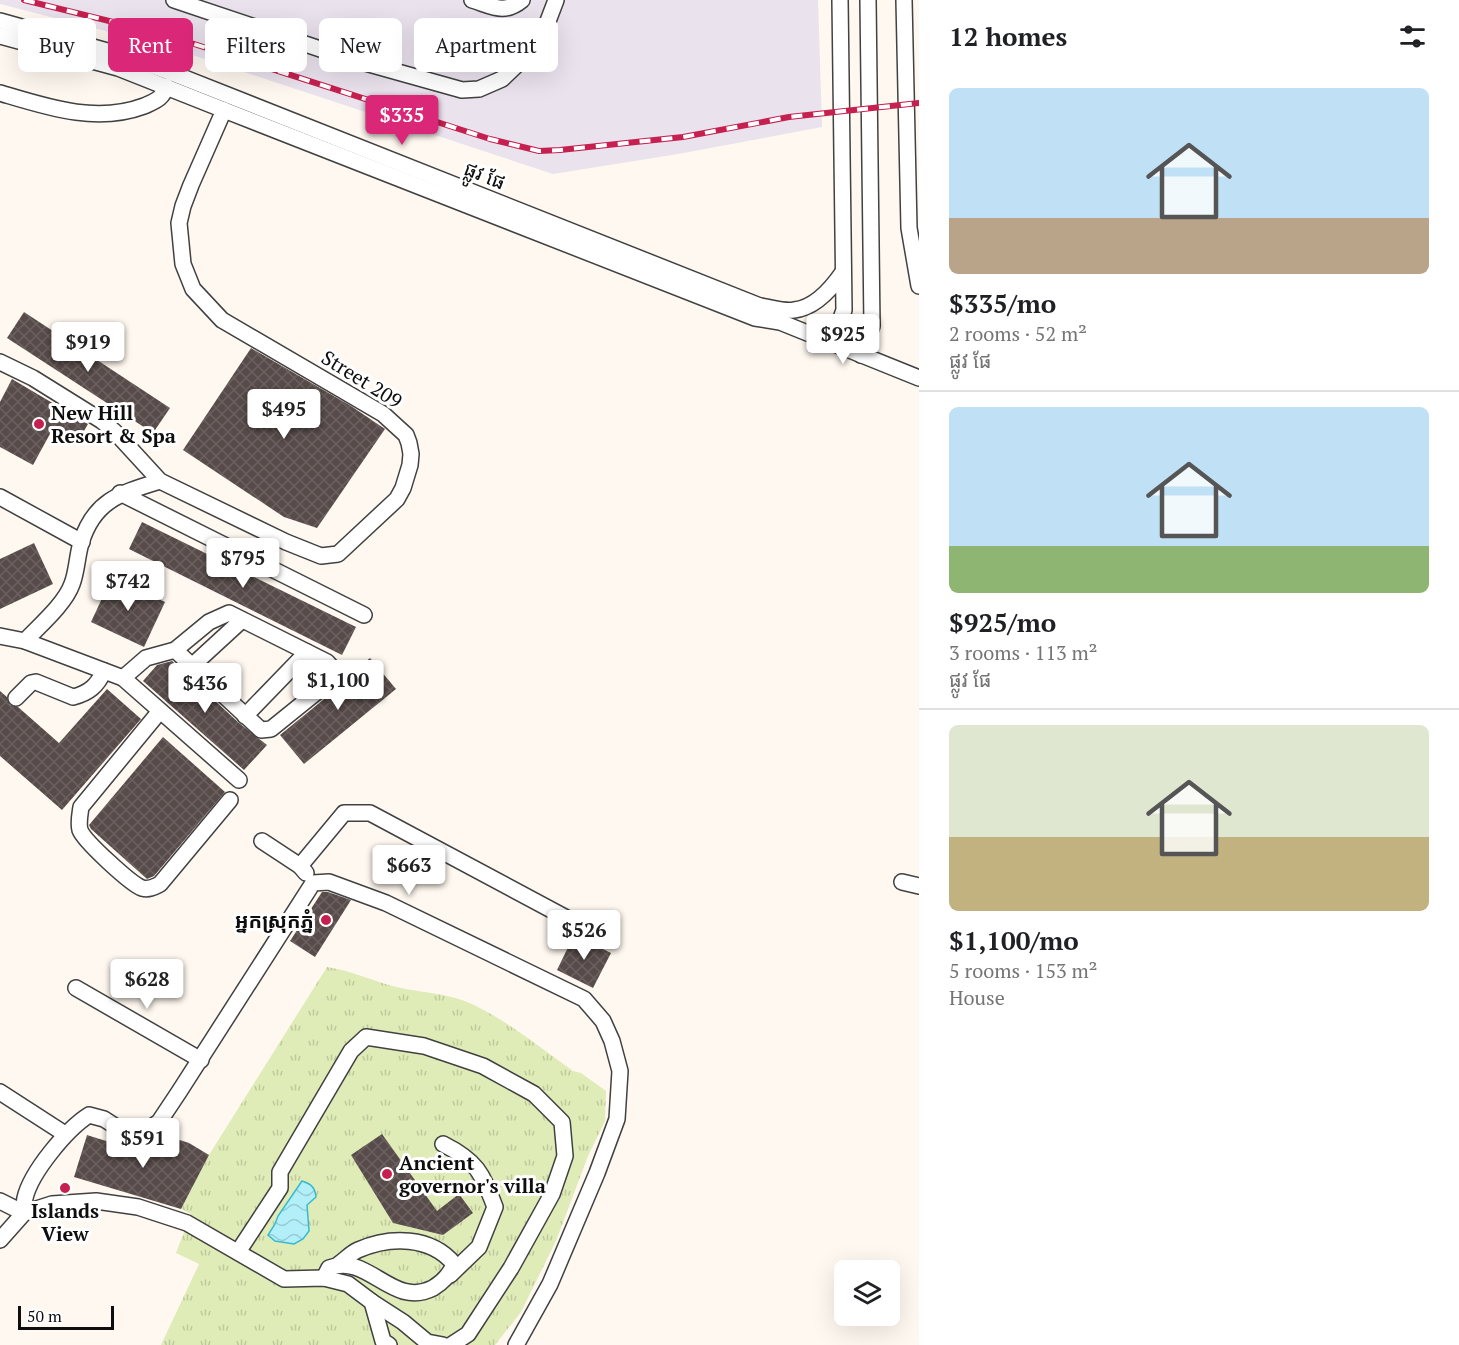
<!DOCTYPE html>
<html lang="en">
<head>
<meta charset="utf-8">
<style>
  :root { --surface:#fff; --page:#f6f6f6; --text:#202124; --muted:#757577; --line:#e0e0e0; --accent:#db2777 }
  body { margin:0; font-family:"PT Serif","Noto Sans Khmer",serif; background:var(--page); color:var(--text); height:100vh; display:flex; flex-direction:column; font-size:22px; white-space:nowrap }
  * { box-sizing:border-box; margin:0 }
  p { font-size:20px; color:var(--muted) }
  .icon { flex:none; width:33px; height:33px; fill:none; stroke:currentColor; stroke-width:2; stroke-linecap:round; stroke-linejoin:round }
  .map { position:relative; flex:1; overflow:hidden }
  .panel { display:flex; flex-direction:column; background:var(--surface); width:540px }
  .panel>* { flex:none }
  .banner { position:absolute; left:18px; top:18px; width:570px; height:54px; display:flex; gap:12px }
  .fabs { position:absolute; left:834px; top:1260px; display:grid; gap:12px }
  .fabs a { display:grid; place-items:center; width:66px; height:66px; border-radius:9px; background:var(--surface); box-shadow:0 6px 24px #0002; font-size:30px }
  .scale { position:absolute; left:18px; bottom:15px; width:96px; box-sizing:border-box; padding-left:6px; border:3px solid #0e0e0e; border-top:0; font-size:16px; line-height:21px; white-space:nowrap; color:#0e0e0e; -webkit-text-stroke:4px #fff; paint-order:stroke }
  .price { position:absolute; translate:-50% -51px; padding:0 14px; border-radius:6px; background:#fff; color:#222; font-size:20px; line-height:39px; filter:drop-shadow(0 2px 3px #0008) }
  .price::after { content:''; position:absolute; left:50%; top:36px; width:18px; height:14px; margin-left:-9px; background:inherit; clip-path:polygon(0 0,100% 0,50% 100%) }
  .price.on { background:var(--accent); color:#fff }
  ul { padding:0; list-style:none }
  li { display:grid; align-content:center; gap:12px; height:318px; padding:0 30px }
  li+li { border-top:2px solid var(--line) }
  li span { display:grid; place-items:center; height:186px; border-radius:9px; color:#555 }
  li>.icon { margin-inline-start:auto }
  span .icon { width:108px; height:108px; fill:#fffc; stroke-width:1 }
  li b { font-size:26px }
  h2 { display:flex; justify-content:space-between; align-items:center; height:72px; padding:0 30px; font-size:26px }
  .tag { padding:0 21px; border-radius:9px; background:var(--surface); box-shadow:0 6px 24px #0002; font-size:21px; line-height:54px }
  .tag.on { background:var(--accent); color:#fff }
  main { display:flex; flex:1; min-height:0 }
  .map>svg:first-child { display:block }
</style>
</head>
<body>
<main>
<div class="map">
<svg width="919" height="1345" viewBox="0 0 919 1345">
  <defs>
    <pattern id="grass-tufts" width="24" height="20" patternUnits="userSpaceOnUse" patternTransform="scale(1.5)"><rect width="24" height="20" fill="#dfecb7"/><path d="M3 7l-1-3M5 7V3M7 7l1-3M15 17l-1-3M17 17v-4M19 17l1-3" fill="none" stroke="#bec99c"/></pattern>
    <pattern id="water-waves" width="16" height="10" patternUnits="userSpaceOnUse" patternTransform="scale(1.5)"><rect width="16" height="10" fill="#b2eff9"/><path d="M0 5q4-4 8 0t8 0" fill="none" stroke="#98ccd4"/></pattern>
    <pattern id="building-cross-hatch" width="8" height="8" patternUnits="userSpaceOnUse" patternTransform="scale(1.5)"><rect width="8" height="8" fill="#584c4a"/><path d="M0 0l8 8M0 8l8-8" fill="none" stroke="#6b6160"/></pattern>
  </defs>
  <rect width="100%" height="100%" fill="#fff8f0"/>
  <polygon fill="#eae2ed" points="0,0 818,0 822,127 678,154 553,174 168,47 0,4"/>
  <path fill="url(#grass-tufts)" d="M327,967c22,3 41,12 62,18 27,8 59,7 85,20 35,17 67,43 99,66l8,2 25,18 -1,30 -17,35 -32,85 -35,71 -26,33h-334l38,-81 -23,-11 15,-39 -10,-5 28,-54z"/>
  <path fill="url(#water-waves)" stroke="#36bad3" stroke-width="1.5" d="M302,1181c9,3 13,6 14,16l-9,8 2,26 -6,8 -9,5 -19,-3 -7,-6 7,-11 3,-8z"/>
  <g fill="url(#building-cross-hatch)">
    <polygon points="24,312 170,408 153,433 7,338"/>
    <polygon points="251,348 351,406 385,429 317,528 284,517 183,450"/>
    <polygon points="12,379 88,424 76,445 51,432 33,465 0,447 0,402"/>
    <polygon points="142,522 356,627 342,655 129,549"/>
    <polygon points="34,543 53,584 0,609 0,559"/>
    <polygon points="112,577 165,602 144,647 91,622"/>
    <polygon points="370,658 396,689 304,764 280,735 334,691 340,683"/>
    <polygon points="172,661 239,723 267,745 244,770 143,681 157,665"/>
    <polygon points="107,689 141,719 62,810 0,756 0,691 7,697 10,705 18,707 59,743"/>
    <polygon points="163,737 225,792 154,876 147,879 91,829 89,825"/>
    <polygon points="322,892 328,892 351,900 315,957 290,941"/>
    <polygon points="574,935 611,953 593,988 557,970"/>
    <polygon points="382,1134 437,1211 459,1194 473,1213 443,1235 393,1223 351,1155"/>
    <polygon points="87,1135 157,1157 164,1135 189,1143 209,1155 181,1209 74,1177"/>
  </g>
  <g fill="none" stroke-linecap="round" stroke-linejoin="round">
    <defs>
      <g id="minor">
        <polyline points="174,0 344,57 462,90 479,89 502,79 528,54 542,37 556,0"/>
        <path d="M472,0c20,6 32,15 50,0"/>
        <polyline points="904,0 909,228 919,286"/>
        <polyline points="0,21 125,56 172,73 760,306 777,320"/>
        <polyline points="0,36 118,68 224,110 755,318 780,322 919,378"/>
        <path d="M0,93c47,14 96,31 144,13 11,-5 19,-7 22,-20"/>
        <path d="M760,306c10,1 24,6 34,4 21,-2 38,-22 49,-38"/>
        <polyline points="832,343 844,310 840,0"/>
        <polyline points="861,355 872,326 868,0"/>
        <polyline points="0,362 33,378 102,421 115,432 160,481 286,542 321,556 338,554 397,499 403,488 410,465 411,454 409,443 406,435 383,414 222,320 193,289 183,264 179,223 183,206 191,185 224,110"/>
        <polyline points="120,493 364,615"/>
        <polyline points="0,497 82,542"/>
        <polyline points="0,636 25,641 123,678 239,780"/>
        <path d="M25,641c14,-15 40,-37 47,-57 5,-13 5,-28 9,-41 13,-43 40,-50 79,-62"/>
        <polyline points="193,665 242,620"/>
        <polyline points="123,678 146,658 175,650 209,622 229,613 327,662 336,672 328,683 271,729 261,730 175,650"/>
        <path d="M16,698l15,-15 5,-1 37,15c16,-4 24,-11 31,-26"/>
        <path d="M160,711l-79,96c-1,7 -3,16 -1,23 4,11 51,54 62,58 7,2 12,-1 18,-4l70,-84"/>
        <polyline points="245,716 307,652"/>
        <polyline points="262,841 300,866 306,873"/>
        <polyline points="300,866 344,813 370,813 602,937"/>
        <polyline points="902,882 919,886"/>
        <polyline points="76,988 201,1060"/>
        <polyline points="0,1092 65,1134"/>
        <path d="M443,1144c34,17 39,29 52,63l-16,40 -29,28"/>
        <path d="M0,1201l24,12c0,-5 0,-10 1,-15 6,-26 42,-69 64,-83l15,4 17,11 20,4 18,-12 20,-30 134,-209 16,-1 57,21 198,96 19,22 9,20 8,30 -3,48 -20,54 -47,111 -34,61"/>
        <polyline points="0,1240 24,1213 52,1204 96,1201 138,1207 187,1223 284,1279 324,1278 348,1284 372,1302 383,1341 389,1345"/>
        <polyline points="238,1252 280,1188 280,1172 351,1051 366,1037 424,1046 483,1066 534,1094 562,1122 565,1156 552,1194 511,1268 468,1334 451,1345"/>
        <path d="M324,1278l5,-10c39,-16 63,41 104,20 10,-6 17,-13 21,-24 -23,-28 -64,-28 -96,-14 -7,3 -13,10 -19,14"/>
        <polyline points="372,1302 403,1322 427,1342 443,1345"/>
      </g>
    </defs>
    <use href="#minor" stroke="#414141" stroke-width="18"/>
    <use href="#minor" stroke="#fff" stroke-width="15"/>
    <defs>
      <polyline id="rail" points="24,0 166,35 490,139 539,151 560,150 683,137 789,117 919,103"/>
    </defs>
    <use href="#rail" stroke="#c5204f" stroke-width="6"/>
    <use href="#rail" stroke="#fff" stroke-width="4" stroke-dasharray="11" stroke-linecap="butt"/>
  </g>
  <g fill="#c5204f" stroke="#fff" stroke-width="2">
    <circle cx="39" cy="424" r="6"/>
    <circle cx="326" cy="920" r="6"/>
    <circle cx="387" cy="1174" r="6"/>
    <circle cx="65" cy="1188" r="6"/>
  </g>
  <g text-anchor="middle" dominant-baseline="central" stroke-width="6" stroke-linejoin="round" paint-order="stroke">
    <g font-size="20" fill="#0e0e0e" stroke="#fff">
      <text transform="translate(485 175) rotate(22)">ផ្លូវ ផែ</text>
      <text transform="translate(362 379) rotate(32)">Street 209</text>
    </g>
    <g font-size="20" font-weight="bold" fill="#0e0e0e" stroke="#fff" text-anchor="start">
      <text x="51" y="412">New Hill<tspan x="51" dy="23">Resort &amp; Spa</tspan></text>
      <text x="314" y="920" text-anchor="end">អ្នកស្រុកភ្នំ</text>
      <text x="399" y="1162">Ancient<tspan x="399" dy="23">governor's villa</tspan></text>
      <text x="65" y="1210" text-anchor="middle">Islands<tspan x="65" dy="23">View</tspan></text>
    </g>
  </g>
</svg>
<div class="fabs">
<a><svg class="icon" aria-label="layers" viewBox="0 0 24 24"><path d="M12 4l9 5-9 5-9-5zM3 14l9 5 9-5"/></svg></a>
</div>
<div class="scale">50 m</div>
<b class="price on" style="left:402px;top:146px">$335</b>
<b class="price" style="left:843px;top:365px">$925</b>
<b class="price" style="left:88px;top:373px">$919</b>
<b class="price" style="left:284px;top:440px">$495</b>
<b class="price" style="left:243px;top:589px">$795</b>
<b class="price" style="left:128px;top:612px">$742</b>
<b class="price" style="left:338px;top:711px">$1,100</b>
<b class="price" style="left:205px;top:714px">$436</b>
<b class="price" style="left:409px;top:896px">$663</b>
<b class="price" style="left:584px;top:961px">$526</b>
<b class="price" style="left:147px;top:1010px">$628</b>
<b class="price" style="left:143px;top:1169px">$591</b>
<div class="banner">
<a class="tag">Buy</a>
<a class="tag on">Rent</a>
<a class="tag">Filters</a>
<a class="tag">New</a>
<a class="tag">Apartment</a>
</div>
</div>
<section class="panel">
<h2>12 homes<svg class="icon" aria-label="filters" viewBox="0 0 24 24"><path d="M4 7h16M4 17h16"/><circle cx="9" cy="7" r="2"/><circle cx="15" cy="17" r="2"/></svg></h2>
<ul>
<li><span style="background:linear-gradient(#bfe0f5 70%,#b9a48a 0)"><svg class="icon" aria-label="home" viewBox="0 0 24 24"><path d="M3 11l9-7 9 7M6 9v11h12V9"/></svg></span><div><b>$335/mo</b><p>2 rooms · 52 m²</p><p>ផ្លូវ ផែ</p></div></li>
<li><span style="background:linear-gradient(#bfe0f5 75%,#8fb573 0)"><svg class="icon" aria-label="home" viewBox="0 0 24 24"><path d="M3 11l9-7 9 7M6 9v11h12V9"/></svg></span><div><b>$925/mo</b><p>3 rooms · 113 m²</p><p>ផ្លូវ ផែ</p></div></li>
<li><span style="background:linear-gradient(#dfe7d0 60%,#c2b280 0)"><svg class="icon" aria-label="home" viewBox="0 0 24 24"><path d="M3 11l9-7 9 7M6 9v11h12V9"/></svg></span><div><b>$1,100/mo</b><p>5 rooms · 153 m²</p><p>House</p></div></li>
</ul>
</section>
</main>
</body>
</html>
